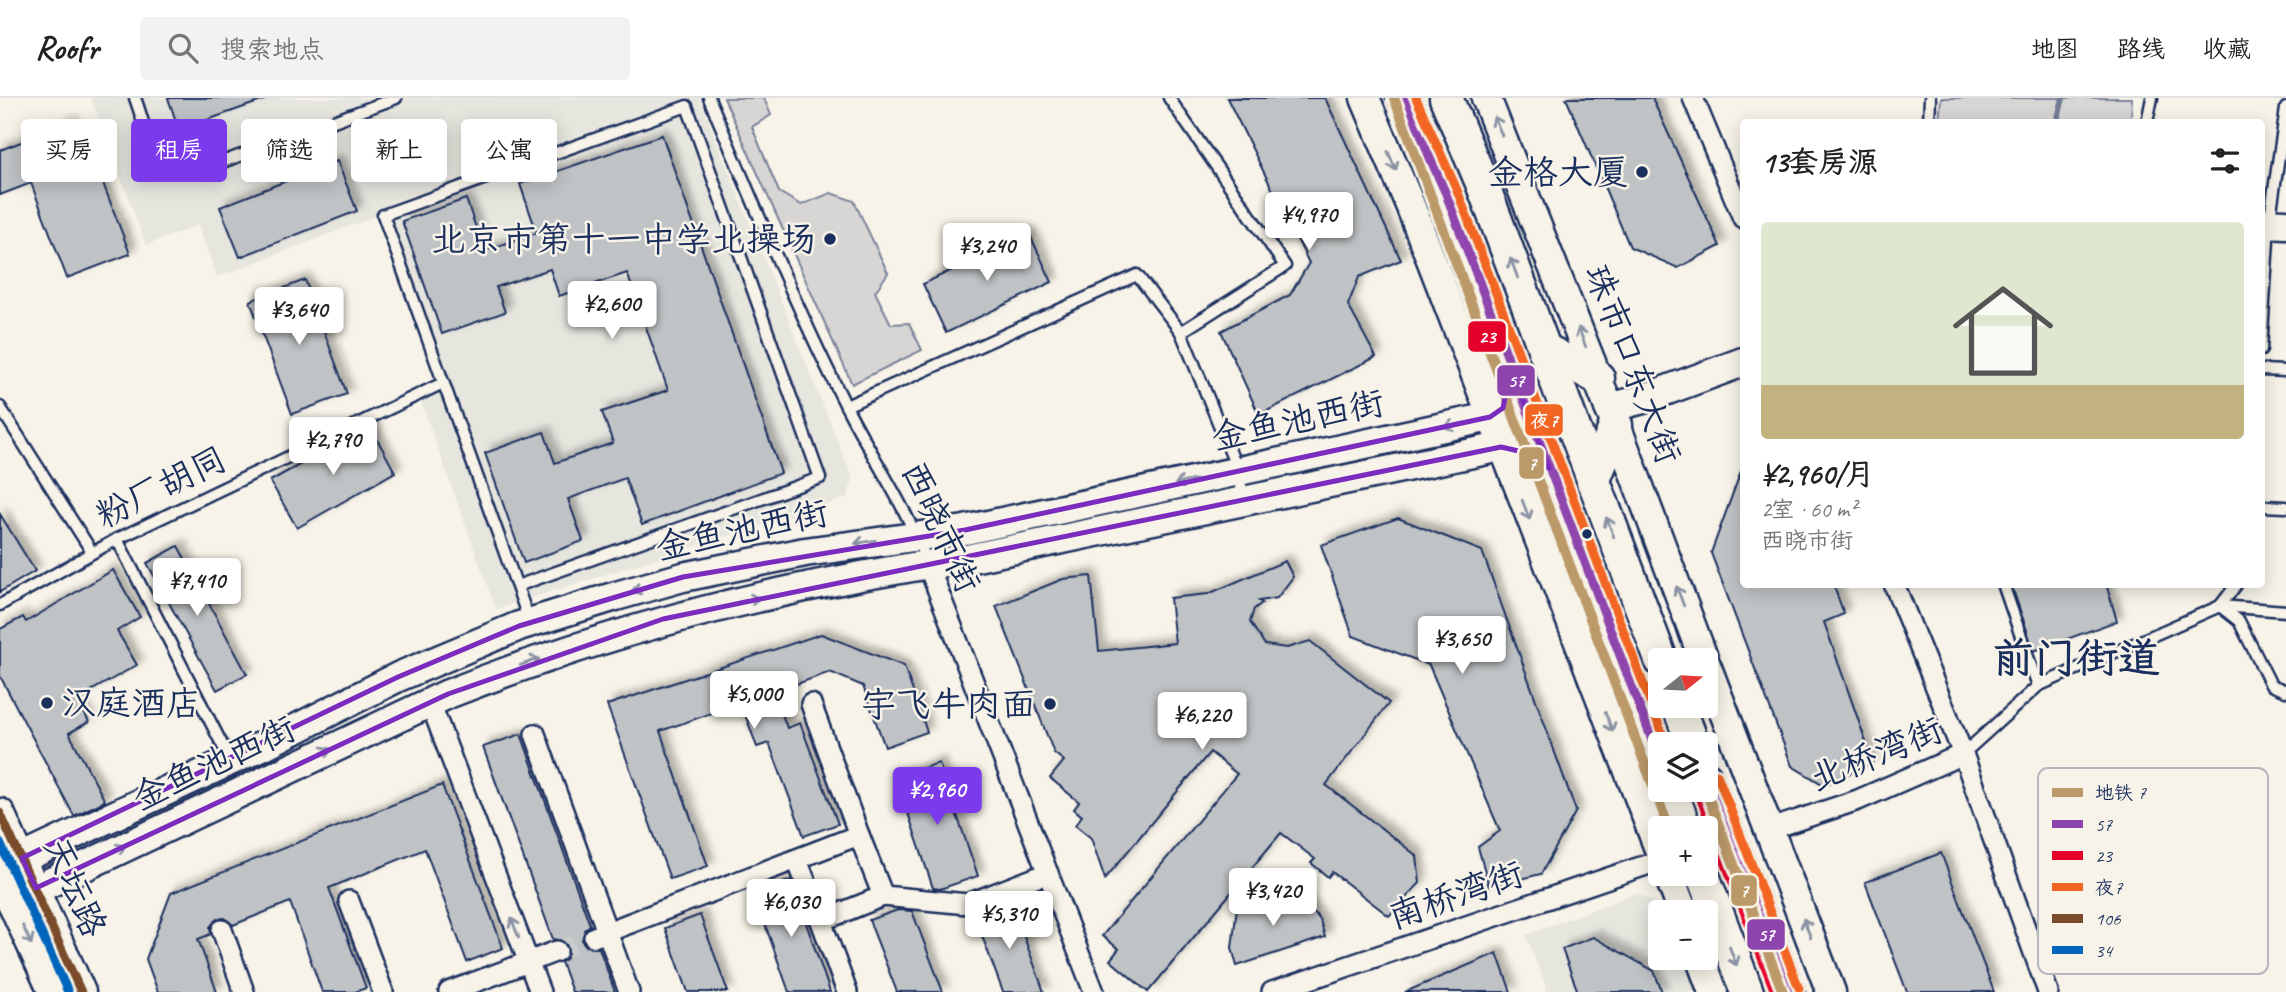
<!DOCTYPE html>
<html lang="zh">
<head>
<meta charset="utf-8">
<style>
  :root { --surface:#fff; --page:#f2f2f2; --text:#222; --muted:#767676; --line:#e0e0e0; --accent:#7c3aed }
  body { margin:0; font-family:Caveat,"LXGW WenKai TC",sans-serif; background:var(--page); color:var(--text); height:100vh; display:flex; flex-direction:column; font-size:26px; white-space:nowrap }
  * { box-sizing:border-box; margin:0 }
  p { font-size:23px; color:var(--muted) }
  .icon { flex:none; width:38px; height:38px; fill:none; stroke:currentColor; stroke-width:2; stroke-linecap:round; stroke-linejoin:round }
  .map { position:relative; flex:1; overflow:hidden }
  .details { position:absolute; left:1740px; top:21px; width:525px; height:469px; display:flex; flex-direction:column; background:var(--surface); border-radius:7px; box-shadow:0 4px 18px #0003 }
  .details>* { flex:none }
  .hud { position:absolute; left:21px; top:21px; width:665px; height:63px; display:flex; gap:14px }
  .needle { width:46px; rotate:72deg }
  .controls { position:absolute; left:1648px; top:550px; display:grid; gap:14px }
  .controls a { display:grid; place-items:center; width:70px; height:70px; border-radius:7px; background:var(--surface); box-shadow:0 4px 18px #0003; font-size:35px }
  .price { position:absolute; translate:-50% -60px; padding:0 16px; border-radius:7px; background:#fff; color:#222; font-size:23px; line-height:46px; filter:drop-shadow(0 2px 4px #0008) }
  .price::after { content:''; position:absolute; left:50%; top:42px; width:21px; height:16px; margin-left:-10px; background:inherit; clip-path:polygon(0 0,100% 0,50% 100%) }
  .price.current { background:var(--accent); color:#fff }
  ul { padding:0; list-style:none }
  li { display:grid; align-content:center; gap:14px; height:371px; padding:0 21px }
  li+li { border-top:2px solid var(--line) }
  li span { display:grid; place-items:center; height:217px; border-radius:7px; color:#555 }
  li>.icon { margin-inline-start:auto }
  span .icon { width:126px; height:126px; fill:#fffc; stroke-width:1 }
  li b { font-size:30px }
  h2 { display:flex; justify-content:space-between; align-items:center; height:84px; padding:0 21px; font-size:30px }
  .pill { padding:0 24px; border-radius:7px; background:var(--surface); box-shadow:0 4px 18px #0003; font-size:24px; line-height:63px }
  .pill.current { background:var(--accent); color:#fff }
  header { display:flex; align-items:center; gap:42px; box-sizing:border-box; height:98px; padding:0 35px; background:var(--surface); border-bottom:2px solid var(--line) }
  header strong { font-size:33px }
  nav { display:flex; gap:38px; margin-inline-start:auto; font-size:24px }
  .search { width:490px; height:63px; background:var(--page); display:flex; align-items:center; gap:18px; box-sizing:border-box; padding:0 24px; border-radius:7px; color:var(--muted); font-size:26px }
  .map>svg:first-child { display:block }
</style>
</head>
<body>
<header>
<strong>Roofr</strong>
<div class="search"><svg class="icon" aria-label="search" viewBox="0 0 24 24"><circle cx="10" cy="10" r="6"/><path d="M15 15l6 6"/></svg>搜索地点</div>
<nav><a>地图</a><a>路线</a><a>收藏</a></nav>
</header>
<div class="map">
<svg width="2286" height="894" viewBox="0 0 2286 894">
  <defs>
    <filter id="shadow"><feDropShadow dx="6" dy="-6" stdDeviation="3.5" flood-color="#0004"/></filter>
  </defs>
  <rect width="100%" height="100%" fill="#f7f3e8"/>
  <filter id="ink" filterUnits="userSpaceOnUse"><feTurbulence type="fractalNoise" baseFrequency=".0143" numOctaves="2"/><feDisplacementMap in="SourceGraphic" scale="14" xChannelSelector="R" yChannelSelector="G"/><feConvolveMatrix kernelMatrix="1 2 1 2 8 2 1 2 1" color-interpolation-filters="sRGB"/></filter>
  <g filter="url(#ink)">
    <g fill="#e6e5de">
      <polygon points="91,0 699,0 853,381 847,400 496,511 420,301 440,290 379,117 217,179 198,127 146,147"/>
      <polygon points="1636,795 1672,813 1661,814 1661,859 1689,859 1702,894 1548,894 1526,837"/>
    </g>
    <g fill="#d7d6d4" stroke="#798299" stroke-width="2">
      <polygon points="724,0 764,0 771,17 752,29 779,94 801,107 831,95 854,103 888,175 875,194 891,226 909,225 922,252 852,286"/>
      <polygon points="1941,0 2132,0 2131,24 1939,24"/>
    </g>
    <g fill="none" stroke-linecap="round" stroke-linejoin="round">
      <polyline stroke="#727c95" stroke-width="6" points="2057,24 2063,0"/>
    </g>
    <g fill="#c0c3c5" stroke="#1b2f5e" stroke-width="2" filter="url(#shadow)">
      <polygon points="168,0 264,0 264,2 179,32"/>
      <polygon points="1227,0 1325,0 1401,162 1359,179 1348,207 1376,259 1259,317 1221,233 1290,197 1309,165"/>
      <polygon points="1566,0 1652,0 1720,148 1678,170 1630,149"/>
      <polygon points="71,25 90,75 98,72 130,156 67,180 31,85 0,97 0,52"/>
      <polygon points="662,37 781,375 642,427 625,380 568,401 583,443 524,465 485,355 544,334 555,365 613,345 602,314 668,292 627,175 559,198 550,171 496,189 505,214 442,236 402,123 466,101 484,153 537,135 520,86"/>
      <polygon points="337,63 357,113 240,159 220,109"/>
      <polygon points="1029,135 1052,184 946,235 923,186"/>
      <polygon points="305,182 347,296 292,316 250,203"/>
      <polygon points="370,328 395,374 297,430 270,383"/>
      <polygon points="1741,373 1743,486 1833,486 1844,516 1824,524 1873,664 1824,687 1792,668 1711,455"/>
      <polygon points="0,416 35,473 0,494"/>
      <polygon points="1398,420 1482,453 1576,713 1541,776 1489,789 1478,749 1500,733 1429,567 1353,538 1321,447"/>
      <polygon points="178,448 247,576 217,592 147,465"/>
      <polygon points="1285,463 1293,479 1277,500 1259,503 1262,505 1254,511 1250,524 1265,547 1287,550 1310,543 1389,605 1326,687 1417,758 1420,785 1389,818 1332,774 1328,779 1311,765 1315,761 1281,735 1148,894 1110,862 1119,851 1102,838 1237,676 1210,654 1105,781 1091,740 1075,727 1082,718 1074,711 1079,704 1050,680 1064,663 1054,655 996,508 1063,481 1091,478 1099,553 1175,545 1170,500 1208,496"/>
      <polygon points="113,472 140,519 117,533 137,567 77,601 89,624 69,635 105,703 74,718 0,578 0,531 23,519 26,524"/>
      <polygon points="2011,486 2106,486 2117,523 2034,553"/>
      <polygon points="821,536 904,568 927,634 885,649 863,588 830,574 774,594 787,630 800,625 838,726 804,738 769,645 757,649 741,605 660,633 708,768 670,781 607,607"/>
      <polygon points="521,636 590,827 584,832 582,843 587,849 599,850 615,894 572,894 561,864 567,860 569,849 564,843 553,841 483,649"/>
      <polygon points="939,665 978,778 940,791 933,790 896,679"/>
      <polygon points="442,687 503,850 467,864 425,751 329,790 366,890 355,894 322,894 290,804 233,827 225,820 217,821 210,829 211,836 198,841 217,894 158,894 146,861 171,795"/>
      <polygon points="1941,755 1994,894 1907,894 1865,784"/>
      <polygon points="791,782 830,894 789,894 754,795"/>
      <polygon points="1280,796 1310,809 1320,822 1325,839 1237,868 1232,850 1237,809"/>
      <polygon points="1012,806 1035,869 1044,894 1003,894 975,819"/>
      <polygon points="898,812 912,813 943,894 897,894 869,822"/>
      <polygon points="700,817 728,894 688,894 665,830"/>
      <polygon points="1593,839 1654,873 1662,894 1578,894 1562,851"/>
      <polygon points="1497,855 1511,894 1405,894"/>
    </g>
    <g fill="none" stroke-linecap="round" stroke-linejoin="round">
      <polyline stroke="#cbcccc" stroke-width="19" stroke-dasharray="19 10" stroke-linecap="butt" points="557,853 594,839"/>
      <defs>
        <g id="lane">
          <path d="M135,0c15,40 13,73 63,73l198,-73"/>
          <path d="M709,0c44,103 86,208 137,308 27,53 61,101 81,157"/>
          <polyline points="1929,24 1930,0"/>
          <polyline points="2147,24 2152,0"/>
          <polyline points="1181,234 1238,373 1244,402"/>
          <polyline points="2261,252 2269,126 2286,10"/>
          <polyline points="2261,272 2286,273"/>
          <polyline points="846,308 1137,177 1181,234 1285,168 1169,0"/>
          <polyline points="0,309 92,454"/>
          <polyline points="2261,408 2286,409"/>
          <polyline points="117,441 230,662"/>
          <polyline points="2003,486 2038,588"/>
          <polyline points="517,488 820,380 687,8 383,117 529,522"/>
          <polyline points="0,507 117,441 443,285"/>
          <polyline points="2220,508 2239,523 2271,587 2286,593"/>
          <polyline points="2220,508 2286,513"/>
          <polyline points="1963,656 2038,588 2220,508 2237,486"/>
        </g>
        <g id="street">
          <polyline points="1693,0 1743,120"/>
          <polyline points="928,467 1094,894"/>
          <polyline points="1894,486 1963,656 2048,894"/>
          <polyline points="430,604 540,894"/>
          <polyline points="811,606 859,737"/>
          <polyline points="535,636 629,894"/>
          <polyline points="1768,732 1858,702 1963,656"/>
          <polyline points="883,798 968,806 1048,775"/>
          <polyline points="349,803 383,894"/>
          <polyline points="821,823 847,894"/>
          <polyline points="222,832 244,894"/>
          <polyline points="594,839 859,737 883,798 821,823 797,762"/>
          <polyline points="449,894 557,853"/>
          <polyline points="1272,894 1661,762"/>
        </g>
        <g id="secondary">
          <polyline points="1365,0 1410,107 1661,756"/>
          <polyline points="1486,0 1616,327 1704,562"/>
          <polyline points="2261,125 2286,126"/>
          <polyline points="1609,310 1643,301 1743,264"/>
          <polyline points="1706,567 1831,894"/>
          <polyline points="0,715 81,894"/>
          <path d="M0,771l266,-125 132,-67 121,-51 97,-30 67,-19 122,-25 160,-22 525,-113c19,-12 20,-26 21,-48"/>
          <polyline points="1668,775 1683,814"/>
          <polyline points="3,785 53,894"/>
          <path d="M11,803l437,-207c169,-67 344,-111 524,-136l529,-111 22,5 26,16"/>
          <polyline points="1700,859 1713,894"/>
        </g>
        <g id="primary">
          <polyline points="1403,0 1446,96 1661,667"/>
          <polyline points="1446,0 1482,85 1661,562"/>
          <polyline points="1544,251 1598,280"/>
          <polyline points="1593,384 1616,327"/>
          <polyline points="1678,607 1693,646"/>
          <polyline points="1706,680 1788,894"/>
          <polyline points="1670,691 1685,730"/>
          <polyline points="1702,775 1747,894"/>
        </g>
      </defs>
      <use href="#lane" stroke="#1b2f5e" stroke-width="15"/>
      <use href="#street" stroke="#1b2f5e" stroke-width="24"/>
      <use href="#secondary" stroke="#1b2f5e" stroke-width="33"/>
      <use href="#primary" stroke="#1b2f5e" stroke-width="37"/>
      <use href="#lane" stroke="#f7f3e8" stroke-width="10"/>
      <use href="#street" stroke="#f7f3e8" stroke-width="19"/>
      <use href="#secondary" stroke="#f7f3e8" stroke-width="28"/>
      <use href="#primary" stroke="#f7f3e8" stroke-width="32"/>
      <defs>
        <g id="bus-1">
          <polyline points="1403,0 1446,96 1661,666"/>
          <polyline points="1706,681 1788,894"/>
        </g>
        <g id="bus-2">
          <polyline points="1392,5 1435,101 1650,671"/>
          <polyline points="1697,691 1775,894"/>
        </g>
        <g id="bus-3">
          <polyline points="1416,0 1457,92 1666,646"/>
          <polyline points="1717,676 1799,890"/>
        </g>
        <polyline id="bus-4" points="0,715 81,894"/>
        <polyline id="bus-5" points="0,745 68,894"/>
      </defs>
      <use href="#bus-1" stroke="#f7f3e8" stroke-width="14"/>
      <use href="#bus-2" stroke="#f7f3e8" stroke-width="14"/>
      <use href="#bus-3" stroke="#f7f3e8" stroke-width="14"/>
      <use href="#bus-4" stroke="#f7f3e8" stroke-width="14"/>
      <use href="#bus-5" stroke="#f7f3e8" stroke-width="14"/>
      <use href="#bus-1" stroke="#8e44ad" stroke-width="9"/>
      <use href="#bus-2" stroke="#e4002b" stroke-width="9"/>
      <use href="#bus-3" stroke="#f26522" stroke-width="9"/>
      <use href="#bus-4" stroke="#7a4b2a" stroke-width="9"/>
      <use href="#bus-5" stroke="#0065bd" stroke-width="9"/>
      <defs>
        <g id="metro-1">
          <polyline points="1394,0 1669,730"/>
          <polyline points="1705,691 1783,894"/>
        </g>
      </defs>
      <use href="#metro-1" stroke="#f7f3e8" stroke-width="16"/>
      <use href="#metro-1" stroke="#bb9969" stroke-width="10"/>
    </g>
    <defs><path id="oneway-shaft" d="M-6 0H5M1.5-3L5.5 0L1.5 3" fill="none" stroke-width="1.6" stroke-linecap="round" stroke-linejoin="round" transform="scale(1.75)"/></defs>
    <g stroke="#8991a3">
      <use href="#oneway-shaft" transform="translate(1498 28) rotate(-113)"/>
      <use href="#oneway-shaft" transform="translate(1392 63) rotate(67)"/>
      <use href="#oneway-shaft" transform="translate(1514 170) rotate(-110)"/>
      <use href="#oneway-shaft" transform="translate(1582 239) rotate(-111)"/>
      <use href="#oneway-shaft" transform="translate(1455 327) rotate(168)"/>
      <use href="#oneway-shaft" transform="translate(1185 384) rotate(168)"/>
      <use href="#oneway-shaft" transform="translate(1526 412) rotate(69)"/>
      <use href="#oneway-shaft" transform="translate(1610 429) rotate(-111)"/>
      <use href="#oneway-shaft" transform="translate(865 444) rotate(171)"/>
      <use href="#oneway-shaft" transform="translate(642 490) rotate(164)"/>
      <use href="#oneway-shaft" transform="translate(1680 498) rotate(-111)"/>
      <use href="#oneway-shaft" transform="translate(749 502) rotate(-12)"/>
      <use href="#oneway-shaft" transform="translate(530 564) rotate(-19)"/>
      <use href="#oneway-shaft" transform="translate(1609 624) rotate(69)"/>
      <use href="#oneway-shaft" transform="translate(322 655) rotate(-25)"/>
      <use href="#oneway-shaft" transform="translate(116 752) rotate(-25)"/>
      <use href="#oneway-shaft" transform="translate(515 830) rotate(-111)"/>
      <use href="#oneway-shaft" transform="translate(1807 830) rotate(-111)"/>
      <use href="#oneway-shaft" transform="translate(27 837) rotate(65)"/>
      <use href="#oneway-shaft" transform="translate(1733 858) rotate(69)"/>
    </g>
  </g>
  <path fill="none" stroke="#7b2cbf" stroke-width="5" stroke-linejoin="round" d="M1511,271l38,99 -26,-16 -22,-5 -838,172 -215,75 -412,194 -14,-30 376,-181 121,-51 164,-49 282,-47 525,-113 13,-9z"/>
  <g fill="#1b2f5e" stroke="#f7f3e8" stroke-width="2.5">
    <circle cx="1642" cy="74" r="7"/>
    <circle cx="830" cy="141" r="7"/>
    <circle cx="1587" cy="436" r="6"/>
    <circle cx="47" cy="605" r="7"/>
    <circle cx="1050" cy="606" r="7"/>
  </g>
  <g text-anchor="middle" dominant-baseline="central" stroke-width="5" stroke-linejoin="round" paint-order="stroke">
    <g font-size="35" fill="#1b2f5e" stroke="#f7f3e8" text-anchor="end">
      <text x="1628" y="74">金格大厦</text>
      <text x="816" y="141">北京市第十一中学北操场</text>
      <text x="61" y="605" text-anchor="start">汉庭酒店</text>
      <text x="1036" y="606">宇飞牛肉面</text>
    </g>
    <g font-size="35" fill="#1b2f5e" stroke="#f7f3e8">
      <text transform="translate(1633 266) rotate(69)">珠市口东大街</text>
      <text transform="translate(1298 322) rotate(-12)">金鱼池西街</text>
      <text transform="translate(161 389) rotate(-26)">粉厂胡同</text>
      <text transform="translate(941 429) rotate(65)">西晓市街</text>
      <text transform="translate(742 432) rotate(-12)">金鱼池西街</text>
      <text transform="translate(1876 656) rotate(-22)">北桥湾街</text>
      <text transform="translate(214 665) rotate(-25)">金鱼池西街</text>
      <text transform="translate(75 789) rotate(66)">天坛路</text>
      <text transform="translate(1456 797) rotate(-19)">南桥湾街</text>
    </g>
    <g font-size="42" font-weight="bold" fill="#1b2f5e" stroke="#f7f3e8">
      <text x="2076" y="560">前门街道</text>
    </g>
  </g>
  <rect x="2038" y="670" width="230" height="206" rx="10" fill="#f7f3e8" stroke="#b5b8bf" stroke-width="2"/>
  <rect x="2052" y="690" width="31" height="9" fill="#bb9969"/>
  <rect x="2052" y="722" width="31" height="8" fill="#8e44ad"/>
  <rect x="2052" y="753" width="31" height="9" fill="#e4002b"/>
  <rect x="2052" y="785" width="31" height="8" fill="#f26522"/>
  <rect x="2052" y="816" width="31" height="9" fill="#7a4b2a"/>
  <rect x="2052" y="848" width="31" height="8" fill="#0065bd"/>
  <g font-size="19" fill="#1b2f5e">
    <text x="2095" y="701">地铁 7</text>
    <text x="2095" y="733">57</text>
    <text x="2095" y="764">23</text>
    <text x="2095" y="796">夜7</text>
    <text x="2095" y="827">106</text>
    <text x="2095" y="859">34</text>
  </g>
  <g stroke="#f7f3e8" stroke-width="2.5">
    <rect x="1467" y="222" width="40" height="33" rx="7" fill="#e4002b"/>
    <rect x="1496" y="266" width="40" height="33" rx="7" fill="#8e44ad"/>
    <rect x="1524" y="305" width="40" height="34" rx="7" fill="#f26522"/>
    <rect x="1518" y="348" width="27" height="34" rx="7" fill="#bb9969"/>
    <rect x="1730" y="776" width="28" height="33" rx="7" fill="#bb9969"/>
    <rect x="1746" y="820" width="40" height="33" rx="7" fill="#8e44ad"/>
  </g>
  <g font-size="19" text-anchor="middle" font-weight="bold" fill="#fff">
    <text x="1487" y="245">23</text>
    <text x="1516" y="289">57</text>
    <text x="1544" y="329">夜7</text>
    <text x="1532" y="372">7</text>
    <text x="1744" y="799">7</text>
    <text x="1766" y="843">57</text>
  </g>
</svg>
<div class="controls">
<a><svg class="needle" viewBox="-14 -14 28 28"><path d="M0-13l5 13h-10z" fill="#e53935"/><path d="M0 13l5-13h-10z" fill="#767676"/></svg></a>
<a><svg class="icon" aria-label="layers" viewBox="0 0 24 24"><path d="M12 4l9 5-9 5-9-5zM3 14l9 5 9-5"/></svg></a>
<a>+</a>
<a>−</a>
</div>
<b class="price" style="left:1309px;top:154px">¥4,970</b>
<b class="price" style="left:987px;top:185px">¥3,240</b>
<b class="price" style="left:612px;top:243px">¥2,600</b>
<b class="price" style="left:299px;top:249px">¥3,640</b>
<b class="price" style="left:333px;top:379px">¥2,790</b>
<b class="price" style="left:197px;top:520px">¥7,410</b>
<b class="price" style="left:1462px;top:578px">¥3,650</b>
<b class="price" style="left:754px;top:633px">¥5,000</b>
<b class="price" style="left:1202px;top:654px">¥6,220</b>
<b class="price current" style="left:937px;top:729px">¥2,960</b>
<b class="price" style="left:1273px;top:830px">¥3,420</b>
<b class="price" style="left:791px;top:841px">¥6,030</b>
<b class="price" style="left:1009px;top:853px">¥5,310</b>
<div class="hud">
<a class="pill">买房</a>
<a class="pill current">租房</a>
<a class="pill">筛选</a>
<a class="pill">新上</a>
<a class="pill">公寓</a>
</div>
<section class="details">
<h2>13套房源<svg class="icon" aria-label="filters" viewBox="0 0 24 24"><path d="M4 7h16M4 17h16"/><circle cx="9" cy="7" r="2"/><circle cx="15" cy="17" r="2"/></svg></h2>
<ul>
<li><span style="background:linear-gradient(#dfe7d0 75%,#c2b280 0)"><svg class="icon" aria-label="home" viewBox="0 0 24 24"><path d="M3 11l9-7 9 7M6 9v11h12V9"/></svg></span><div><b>¥2,960/月</b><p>2室 · 60 m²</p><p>西晓市街</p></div></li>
</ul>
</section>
</div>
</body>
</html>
